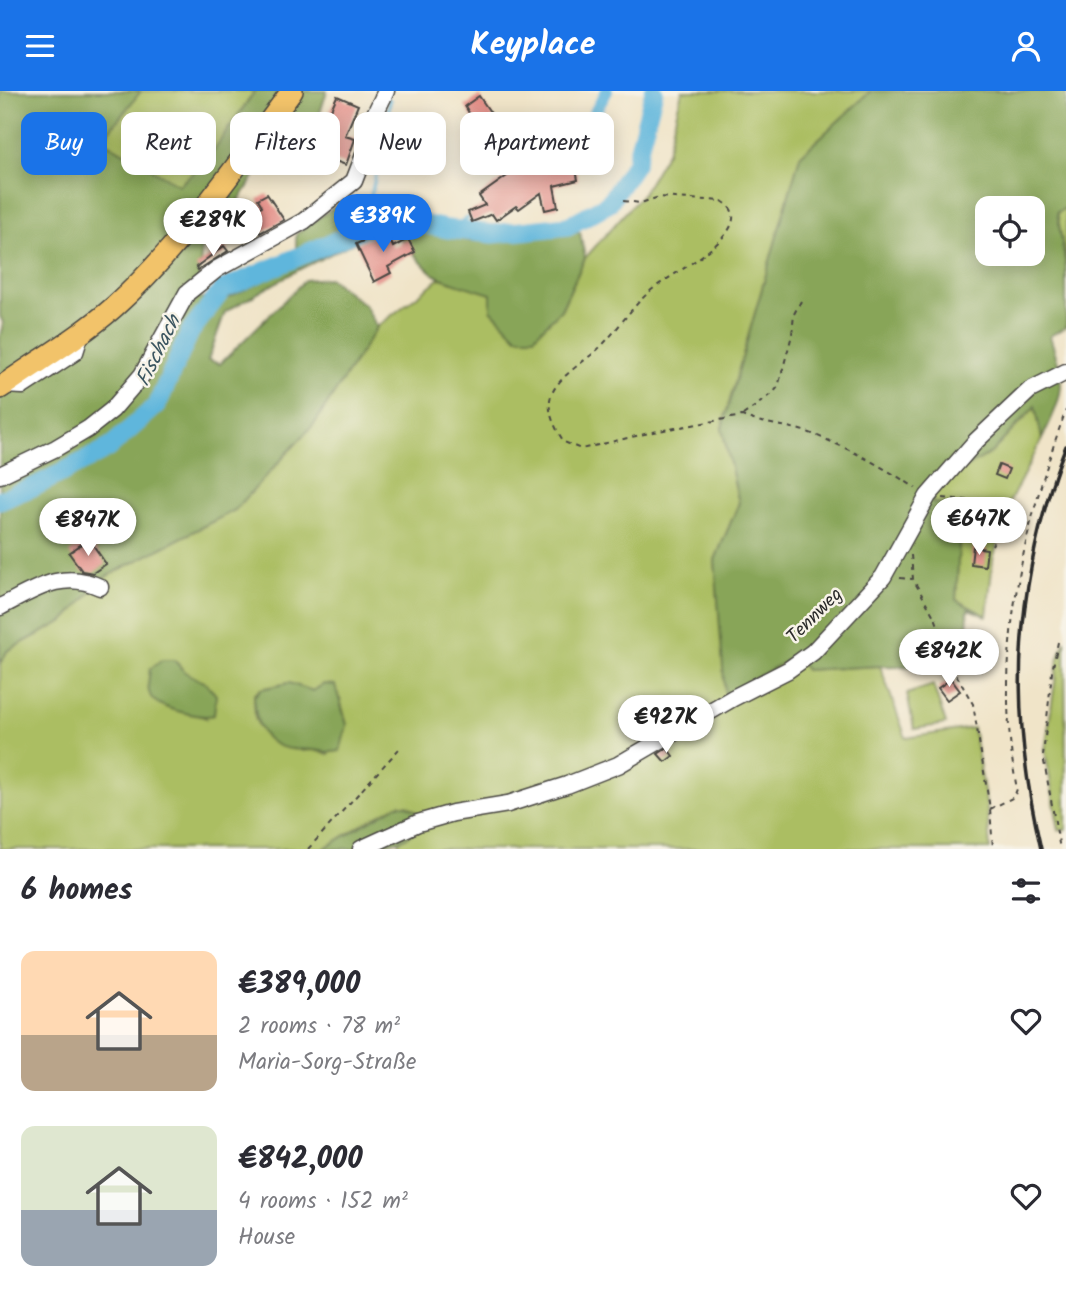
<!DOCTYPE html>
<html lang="en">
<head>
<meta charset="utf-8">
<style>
  :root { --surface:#fff; --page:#f2f2f3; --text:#2b2b33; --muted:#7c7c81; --accent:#1a73e8 }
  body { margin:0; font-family:Kalam,sans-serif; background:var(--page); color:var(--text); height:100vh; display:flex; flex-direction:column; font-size:26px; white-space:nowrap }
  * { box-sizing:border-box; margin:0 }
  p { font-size:23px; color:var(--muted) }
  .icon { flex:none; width:38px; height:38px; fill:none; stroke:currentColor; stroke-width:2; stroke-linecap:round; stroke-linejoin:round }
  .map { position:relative; height:758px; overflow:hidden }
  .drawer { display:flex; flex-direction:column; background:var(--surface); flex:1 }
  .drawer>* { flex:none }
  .banner { position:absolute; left:21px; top:21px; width:700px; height:63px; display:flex; gap:14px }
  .tools { position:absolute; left:975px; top:105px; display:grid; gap:14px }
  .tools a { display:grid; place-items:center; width:70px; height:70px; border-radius:14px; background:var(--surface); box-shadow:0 4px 18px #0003; font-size:35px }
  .price { position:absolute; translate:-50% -60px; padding:0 16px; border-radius:24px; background:#fff; color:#222; font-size:23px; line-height:46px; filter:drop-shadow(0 2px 4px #0008) }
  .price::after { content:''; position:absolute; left:50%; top:42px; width:21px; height:16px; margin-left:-10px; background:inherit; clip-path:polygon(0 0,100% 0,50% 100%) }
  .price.on { background:var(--accent); color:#fff }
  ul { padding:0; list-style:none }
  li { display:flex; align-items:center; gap:21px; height:175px; padding:0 21px }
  li span { display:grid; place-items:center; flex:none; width:196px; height:140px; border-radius:14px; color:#555 }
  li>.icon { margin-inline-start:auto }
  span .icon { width:84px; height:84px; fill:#fffc; stroke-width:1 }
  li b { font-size:30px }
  h2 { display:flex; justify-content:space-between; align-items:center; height:84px; padding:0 21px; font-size:30px }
  .chip { padding:0 24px; border-radius:14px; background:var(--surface); box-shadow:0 4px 18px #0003; font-size:24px; line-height:63px }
  .chip.on { background:var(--accent); color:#fff }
  header { display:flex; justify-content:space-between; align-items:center; height:91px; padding:0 21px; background:var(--accent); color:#fff; font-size:32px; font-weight:600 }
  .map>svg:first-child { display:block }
</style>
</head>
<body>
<header><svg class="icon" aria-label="menu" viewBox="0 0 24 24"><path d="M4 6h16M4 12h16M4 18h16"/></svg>Keyplace<svg class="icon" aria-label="person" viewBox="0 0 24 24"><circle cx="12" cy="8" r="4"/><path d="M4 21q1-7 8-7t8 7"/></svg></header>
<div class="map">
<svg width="1066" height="758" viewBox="0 0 1066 758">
  <rect width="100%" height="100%" fill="#f7f3e8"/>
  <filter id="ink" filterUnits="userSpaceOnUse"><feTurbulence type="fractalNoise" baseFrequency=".0143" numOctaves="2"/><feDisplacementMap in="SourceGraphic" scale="14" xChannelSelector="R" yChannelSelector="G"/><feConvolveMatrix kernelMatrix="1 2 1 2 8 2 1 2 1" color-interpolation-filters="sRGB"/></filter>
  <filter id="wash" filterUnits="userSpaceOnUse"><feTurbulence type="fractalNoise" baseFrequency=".00686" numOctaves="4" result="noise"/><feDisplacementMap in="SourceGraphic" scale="28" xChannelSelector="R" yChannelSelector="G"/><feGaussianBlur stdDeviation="1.57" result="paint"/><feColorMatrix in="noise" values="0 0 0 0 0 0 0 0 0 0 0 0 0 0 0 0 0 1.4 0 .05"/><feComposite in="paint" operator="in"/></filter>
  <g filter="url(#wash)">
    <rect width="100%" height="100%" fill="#f0e4c8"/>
    <g fill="#abbe62" stroke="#6b7446" stroke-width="2" fill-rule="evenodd">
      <polygon points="141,0 255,0 208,68 179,95 102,49"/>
      <path d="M682,0h189l-71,65 -78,272 17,75 -24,57 11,134 72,-39 7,15 75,-4 26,72 67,-10 14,80 3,41h-616l5,-3h20l1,-42 -27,14 -50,31h-323v-184l7,-14 57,-30 41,-44 130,-67 80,-87 62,-96 63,-49 51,16 70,16 24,-52 58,-65 24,-41zM178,573l7,8 21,46 -13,-5zM288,592l25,8 11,-7 16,15 7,26 -18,29 -16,-4 -11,1 -43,-24 -4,-10 -1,-22 7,-6z"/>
      <polygon points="1066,117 1066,176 1057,121"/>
      <polygon points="1036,315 1042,348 1010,410 993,468 987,525 956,509 961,414 933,412 931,397 992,361"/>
      <polygon points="1065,549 1066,738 1065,739 1059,739 1045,660 1058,570"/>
      <polygon points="933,594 946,633 914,638 907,603"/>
    </g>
    <g fill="#88a558" stroke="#5a6842" stroke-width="2" fill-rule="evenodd">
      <path d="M0,0h141l-39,49 77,45 27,-24 49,-70h72l-13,41 -25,-4c-18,20 -31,42 -45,65 -12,18 -17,21 -24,43l-18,10 -5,52h30l69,-33v-31l50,-35 60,28 65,14 109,-9 5,26 -24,52 -27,27h-17l-26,-27v-16c-15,-5 -47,-13 -57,-20 -19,-13 -25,-34 -47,-45l-19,6 -70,35 -73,42 -17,48 12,4 85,-84 24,-2 36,27 12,22 -62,96 -80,87 -130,67 -41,44 -57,30 -7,14v-329l3,-13 -3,-7z"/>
      <path d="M871,0h195v117l-9,4 9,55v60l-16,9c16,50 15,55 -8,103l-7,-33 -43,46 -61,36 2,15 28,2 -5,95 31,16 -19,-7 -2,58 -86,-1 -75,4 -8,-15 -72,40 -10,-135 24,-57 -17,-75 78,-272zM987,117h45v46h-45z"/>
      <path d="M162,569h12l11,12 22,12 9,11 -2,20c-12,4 -55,-6 -63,-18 -5,-9 -2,-19 -1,-28z"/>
      <path d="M289,592l24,8 11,-7 11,1 12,40 -7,26c-13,3 -15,0 -27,-1 -7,-1 -14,0 -22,-1 -30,-4 -36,-27 -37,-53l7,-7z"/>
      <path d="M397,714h10l9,6c-1,38 -18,24 -42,38h-51z"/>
    </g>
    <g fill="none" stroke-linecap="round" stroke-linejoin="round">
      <g stroke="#5fb6dc" stroke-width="3.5">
        <polyline points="363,138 384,50 390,9 388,8"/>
        <polyline points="447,138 468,127"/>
      </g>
      <polyline stroke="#5fb6dc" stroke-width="12" points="554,76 573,60 607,0"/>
      <polyline stroke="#5fb6dc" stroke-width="19" points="0,409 36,395 109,357 157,314 190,241 223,198 363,138 406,130 447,138 493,143 568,135 608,113 635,73 654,0"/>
    </g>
    <g id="blocks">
      <g fill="#e38c85">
        <polygon points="337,5 358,14 345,45 355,48 346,74 318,64 331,26 328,25"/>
        <polygon points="479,5 501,37 505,35 529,69 533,66 543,80 550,74 553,78 575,73 578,89 554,95 558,116 545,119 541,102 519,118 516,115 496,129 492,123 472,131 468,121 485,114 479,105 514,80 481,31 476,34 465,15"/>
        <polygon points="267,103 284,129 260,142 249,123 262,115 258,108"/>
        <polygon points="379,109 389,109 390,118 379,119"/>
        <polygon points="230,125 241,132 235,141 224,134"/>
        <polygon points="386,140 393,156 408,148 415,161 388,176 391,182 374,191 356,153"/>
        <polygon points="224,155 228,160 198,179 196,176"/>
        <polygon points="999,374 1009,378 1005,388 995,384"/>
        <polygon points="89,448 106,473 93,482 82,480 69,462"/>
        <polygon points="973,456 987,458 985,475 971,473"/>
        <polygon points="951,588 960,600 947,609 938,597"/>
        <polygon points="667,657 673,665 665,671 658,663"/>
      </g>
    </g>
  </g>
  <g filter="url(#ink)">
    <use href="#blocks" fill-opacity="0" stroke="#494743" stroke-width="2"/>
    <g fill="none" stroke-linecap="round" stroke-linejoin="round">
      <defs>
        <g id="minor">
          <polyline points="3,294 23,295 75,261 81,242"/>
          <polyline points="0,384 56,357 88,338 112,319 142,284 187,202 217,178 304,130 354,90 369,51 374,25 386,0"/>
          <path d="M0,516c34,-17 62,-38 100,-20"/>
          <polyline points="361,758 418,732 453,722 508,713 567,694 618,674 733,607 788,579 813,561 883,486 928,405 976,350 1030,299 1066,281"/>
        </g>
        <path id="major" d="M0,297c38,-27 79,-50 114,-81 66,-59 125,-145 178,-216"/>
      </defs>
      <use href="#minor" stroke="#494743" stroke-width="19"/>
      <use href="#major" stroke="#494743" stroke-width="24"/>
      <g stroke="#494743" stroke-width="2" stroke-dasharray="5 5" stroke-linecap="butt">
        <path d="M623,110l18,2 18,-6 63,4c43,26 -51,73 -68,87 -23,18 -37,44 -58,63 -14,12 -39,27 -45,45 -5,16 5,33 13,46l17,7 72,-17 89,-16c22,9 46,9 68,17 37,14 73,34 106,55"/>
        <polyline points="743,324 772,303 778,296 792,244 794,223 801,210"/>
        <path d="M943,407c21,2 42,2 57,16l-1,16 -7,15"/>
        <polyline points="911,464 913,488 936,529 954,580 973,613 990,718 993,758"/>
        <polyline points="900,487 912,488"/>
        <polyline points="1058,551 1052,581 1043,665 1060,758"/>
        <path d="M990,718l24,-12 3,-8c-25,-129 5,-258 49,-379"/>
        <polyline points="308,758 399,658"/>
      </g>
      <use href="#minor" stroke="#fff" stroke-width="16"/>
      <use href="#major" stroke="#f2c36a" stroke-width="21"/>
      <path stroke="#2b2b2b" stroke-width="3.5" d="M1041,758c-26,-111 -29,-211 -1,-322 7,-27 15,-55 26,-81"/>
    </g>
  </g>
  <g text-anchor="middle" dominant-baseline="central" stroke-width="5" stroke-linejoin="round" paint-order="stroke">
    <g font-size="19" fill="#2b2b2b" stroke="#f7f3e8">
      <text transform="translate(815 525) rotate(-45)">Tennweg</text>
    </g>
    <g font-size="21" font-style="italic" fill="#3b5560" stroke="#f7f3e8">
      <text transform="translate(159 260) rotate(-64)">Fischach</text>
    </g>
  </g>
</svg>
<div class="tools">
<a><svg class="icon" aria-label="locate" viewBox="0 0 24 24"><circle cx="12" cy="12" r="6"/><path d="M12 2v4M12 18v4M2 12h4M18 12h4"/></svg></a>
</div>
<b class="price on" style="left:383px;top:163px">€389K</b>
<b class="price" style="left:213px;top:167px">€289K</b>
<b class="price" style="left:979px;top:466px">€647K</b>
<b class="price" style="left:88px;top:467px">€847K</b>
<b class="price" style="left:949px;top:598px">€842K</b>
<b class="price" style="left:666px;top:664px">€927K</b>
<div class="banner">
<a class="chip on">Buy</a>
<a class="chip">Rent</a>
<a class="chip">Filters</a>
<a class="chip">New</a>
<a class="chip">Apartment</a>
</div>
</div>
<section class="drawer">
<h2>6 homes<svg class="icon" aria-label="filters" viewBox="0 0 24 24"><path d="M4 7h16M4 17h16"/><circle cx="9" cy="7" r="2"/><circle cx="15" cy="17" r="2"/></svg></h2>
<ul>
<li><span style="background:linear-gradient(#ffd9b3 60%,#b9a48a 0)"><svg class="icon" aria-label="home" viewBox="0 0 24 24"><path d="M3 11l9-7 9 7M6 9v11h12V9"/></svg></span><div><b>€389,000</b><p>2 rooms · 78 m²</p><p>Maria-Sorg-Straße</p></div><svg class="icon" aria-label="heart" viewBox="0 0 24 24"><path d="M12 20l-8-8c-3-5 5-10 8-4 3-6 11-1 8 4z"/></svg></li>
<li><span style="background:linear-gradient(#dfe7d0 60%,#9aa5b1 0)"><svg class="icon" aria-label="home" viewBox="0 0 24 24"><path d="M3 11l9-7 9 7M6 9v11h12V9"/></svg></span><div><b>€842,000</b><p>4 rooms · 152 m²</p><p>House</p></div><svg class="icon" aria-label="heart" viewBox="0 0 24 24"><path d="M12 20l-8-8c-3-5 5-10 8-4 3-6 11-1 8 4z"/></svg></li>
</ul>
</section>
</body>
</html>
